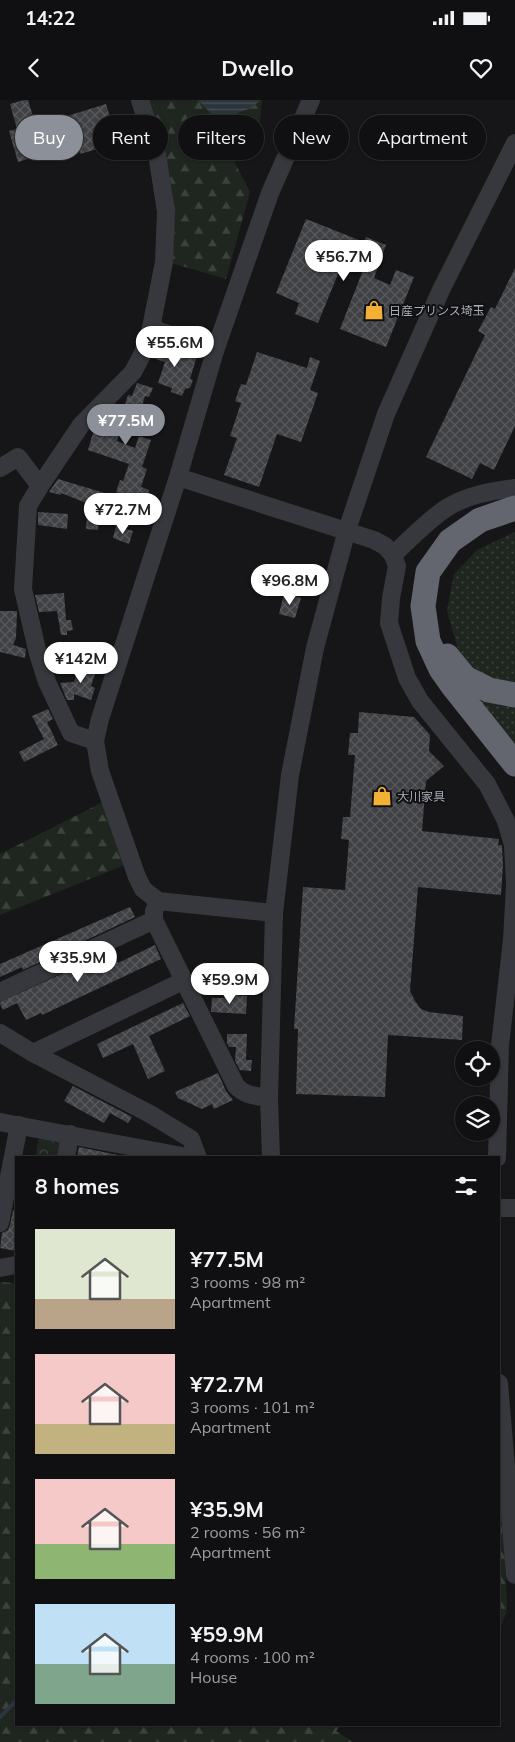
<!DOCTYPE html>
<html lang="en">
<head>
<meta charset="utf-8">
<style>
  :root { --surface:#101012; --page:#19191b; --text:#f1f3f6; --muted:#9c9d9f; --line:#303032; --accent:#8c9099 }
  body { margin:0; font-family:Mulish,"Noto Sans JP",sans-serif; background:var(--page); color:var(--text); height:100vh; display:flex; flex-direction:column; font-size:19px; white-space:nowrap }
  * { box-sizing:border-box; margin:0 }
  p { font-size:16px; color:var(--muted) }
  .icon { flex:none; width:28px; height:28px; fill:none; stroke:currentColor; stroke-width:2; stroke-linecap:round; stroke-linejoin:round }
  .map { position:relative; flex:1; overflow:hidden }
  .drawer { position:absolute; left:15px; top:1056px; width:485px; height:570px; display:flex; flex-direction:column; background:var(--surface); border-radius:0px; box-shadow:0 1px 4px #0004,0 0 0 1px var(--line) }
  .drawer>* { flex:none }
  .banner { position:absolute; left:15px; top:15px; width:485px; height:45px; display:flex; gap:10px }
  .tools { position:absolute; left:455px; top:941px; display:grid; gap:10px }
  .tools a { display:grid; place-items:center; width:45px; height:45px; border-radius:50%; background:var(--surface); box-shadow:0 1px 4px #0004,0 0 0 1px var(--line); font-size:25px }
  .price { position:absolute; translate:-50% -42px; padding:0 11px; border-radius:18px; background:#fff; color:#222; font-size:16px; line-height:32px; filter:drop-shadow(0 1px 2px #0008) }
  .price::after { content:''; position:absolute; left:50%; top:30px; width:15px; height:11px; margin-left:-8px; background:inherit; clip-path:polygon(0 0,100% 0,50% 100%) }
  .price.on { background:var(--accent); color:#fff }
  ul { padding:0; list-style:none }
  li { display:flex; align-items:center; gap:15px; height:125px; padding:0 20px }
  li span { display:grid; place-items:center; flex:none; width:140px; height:100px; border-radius:0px; color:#555 }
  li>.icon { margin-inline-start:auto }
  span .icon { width:60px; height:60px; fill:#fffc; stroke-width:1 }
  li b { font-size:21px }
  h2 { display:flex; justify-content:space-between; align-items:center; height:60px; padding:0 20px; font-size:21px }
  .chip { padding:0 18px; border-radius:22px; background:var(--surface); box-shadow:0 1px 4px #0004,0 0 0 1px var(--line); font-size:18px; line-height:45px }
  .chip.on { background:var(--accent); color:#fff }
  .status { display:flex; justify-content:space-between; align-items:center; height:35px; padding:0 25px; background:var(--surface); direction:ltr }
  .status svg { height:14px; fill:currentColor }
  header { display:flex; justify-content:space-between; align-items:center; height:65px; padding:0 20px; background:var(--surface); font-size:22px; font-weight:700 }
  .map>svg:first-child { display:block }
</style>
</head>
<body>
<div class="status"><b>14:22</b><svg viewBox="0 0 49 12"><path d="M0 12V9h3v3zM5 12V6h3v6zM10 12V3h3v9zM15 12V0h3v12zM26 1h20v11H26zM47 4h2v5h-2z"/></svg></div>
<header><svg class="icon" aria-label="back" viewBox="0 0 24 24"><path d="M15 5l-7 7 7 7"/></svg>Dwello<svg class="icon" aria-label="heart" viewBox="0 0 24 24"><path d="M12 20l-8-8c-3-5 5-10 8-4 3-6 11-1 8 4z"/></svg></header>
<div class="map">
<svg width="515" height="1642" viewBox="0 0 515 1642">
  <defs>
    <pattern id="grass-dots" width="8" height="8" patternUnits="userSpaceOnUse" patternTransform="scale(1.25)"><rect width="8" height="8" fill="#1e261f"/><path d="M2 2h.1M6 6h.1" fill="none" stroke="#3c433d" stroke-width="1.8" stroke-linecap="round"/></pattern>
    <pattern id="forest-firs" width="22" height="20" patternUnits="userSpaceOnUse" patternTransform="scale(1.25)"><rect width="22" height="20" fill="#1e261f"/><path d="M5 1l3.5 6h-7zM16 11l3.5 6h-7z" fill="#3c433d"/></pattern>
    <pattern id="park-crowns" width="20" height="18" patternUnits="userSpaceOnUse" patternTransform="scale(1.25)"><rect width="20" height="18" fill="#1e261f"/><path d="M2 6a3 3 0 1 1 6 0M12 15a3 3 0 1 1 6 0" fill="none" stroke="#3c433d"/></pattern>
    <pattern id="water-rules" width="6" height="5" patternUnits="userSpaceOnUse" patternTransform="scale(1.25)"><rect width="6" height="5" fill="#2c353c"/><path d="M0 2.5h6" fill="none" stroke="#485056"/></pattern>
    <pattern id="building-cross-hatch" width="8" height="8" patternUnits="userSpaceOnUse" patternTransform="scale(1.25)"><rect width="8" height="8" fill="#404145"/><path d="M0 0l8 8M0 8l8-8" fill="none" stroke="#595a5e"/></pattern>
  </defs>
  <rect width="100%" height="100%" fill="#161618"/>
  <polygon fill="url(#grass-dots)" points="515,432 515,651 477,604 457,546 447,511 454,474 477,450"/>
  <g fill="url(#forest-firs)">
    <path d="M148,0h114l-3,30 -26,29 17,33 -24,87 -55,-16c1,-17 3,-34 3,-51 -1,-38 -15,-76 -26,-112z"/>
    <polygon points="105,701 125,765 0,815 0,754"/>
    <polygon points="0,1182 16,1183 16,1625 342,1625 336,1631 353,1642 0,1642"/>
    <polygon points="499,1393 505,1461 507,1511 499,1531"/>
  </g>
  <polygon fill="url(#park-crowns)" points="39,1034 63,1041 61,1057 36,1055"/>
  <polygon fill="url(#water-rules)" points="198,0 259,0 260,1 249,9 239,12 230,22 220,23"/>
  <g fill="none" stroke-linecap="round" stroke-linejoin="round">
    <polyline stroke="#2c353c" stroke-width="4" points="0,1617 16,1601"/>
  </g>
  <g fill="url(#building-cross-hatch)">
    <polygon points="24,0 28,0 35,23 63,14 64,17 106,4 118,43 80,54 77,44 18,62 9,31 17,29 10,4"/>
    <polygon points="306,119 364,142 366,137 386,145 374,178 390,185 396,170 414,177 386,247 340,229 367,160 347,152 318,223 295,214 299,203 276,193"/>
    <polygon points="515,168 515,326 494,370 480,363 472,379 426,357 485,235 478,231 491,207 495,209"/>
    <polygon points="158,242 197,256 190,279 193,280 190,288 185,289 182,296 171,292 172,288 158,283 165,262 152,258"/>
    <polygon points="257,252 307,268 310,257 320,261 310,290 318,293 301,342 277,334 259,387 224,375 237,338 230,336 241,303 235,301 241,284 246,285"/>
    <polygon points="137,283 153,288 149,297 145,296 141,310 134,308 130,320 124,318 117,341 135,348 139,336 151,340 142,367 147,369 141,387 149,390 145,402 116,392 120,380 123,381 129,364 88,350 93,333 100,336 107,315 114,318 118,305 124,307 128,295 132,296"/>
    <polygon points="58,379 108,394 105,404 100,402 99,408 61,393 61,395 49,392"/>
    <polygon points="38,412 68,414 67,429 38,425"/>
    <polygon points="87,416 99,417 98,430 86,429"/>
    <polygon points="116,426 133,431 129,444 113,438"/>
    <polygon points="280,466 298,470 293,491 275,486"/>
    <polygon points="64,493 66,520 71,520 73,530 67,531 67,535 61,535 57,511 39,512 35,495"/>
    <polygon points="284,494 301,498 295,518 279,514"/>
    <polygon points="0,511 17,511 16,538 13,545 26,549 25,558 0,552"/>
    <polygon points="80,563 97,568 91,586 95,588 91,600 74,594 74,600 67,600 60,583 74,582"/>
    <polygon points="48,609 53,619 47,622 58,645 24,662 19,652 44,639 32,616"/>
    <polygon points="359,612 414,617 430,635 429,651 444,666 426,681 422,731 499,739 498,745 502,745 502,747 503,765 501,795 418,787 410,891 415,901 421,909 429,912 463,916 462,940 388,935 385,997 296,994 298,929 294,929 303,787 345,790 349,740 341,739 343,717 350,717 355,655 348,655 350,633 358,633"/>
    <polygon points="130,807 135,817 23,870 22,867 0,877 0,864"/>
    <polygon points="155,845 161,859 42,915 41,913 26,920 17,903 3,910 0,904 0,902 112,851 118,863"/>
    <polygon points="234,895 247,896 246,914 211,912 212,898 233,898"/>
    <polygon points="183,903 190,916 149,936 165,971 148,979 133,944 103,958 97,944"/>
    <polygon points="227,934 247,934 246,960 252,960 251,971 240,970 235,961 236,947 229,947 227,943"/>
    <polygon points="218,973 226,991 233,1000 214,1009 212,1004 202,1009 178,998 175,992"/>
    <polygon points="73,986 132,1017 128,1023 110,1013 104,1023 64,1001"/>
    <polygon points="79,1047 132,1058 77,1058"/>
    <polygon points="13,1110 16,1110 16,1151 0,1148 2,1133 8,1130 10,1125"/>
  </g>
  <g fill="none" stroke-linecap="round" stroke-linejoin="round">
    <g stroke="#37383d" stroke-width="18">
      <polyline points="151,228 215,251"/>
      <polyline points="0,368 18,357 40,386"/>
      <polyline points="178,377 374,440 385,446 393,455"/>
      <polyline points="95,641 71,633 47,582 38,554 23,489 28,406 40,386 81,325 133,272 143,253 151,228 164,162 166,111 157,54 140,0"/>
      <path d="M158,801l-4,10v9l82,166c9,10 21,10 33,12"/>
      <polyline points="274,813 158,801 143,789 137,777 100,671 95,641 100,619 178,377 215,251 270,93 311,0"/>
      <polyline points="0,892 154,820"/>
      <polyline points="0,933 33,953 150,1014 191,1039 198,1058"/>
      <polyline points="33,953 183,881"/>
      <polyline points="0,1022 193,1058"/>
      <polyline points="66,1058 70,1034"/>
      <polyline points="271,1058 269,998 274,813 290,675 315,548 347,430 386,314 441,190 515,43"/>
      <path d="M497,1058l3,-113 12,-105 3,-55 -2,-40 -7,-24 -19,-37 -67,-83 -13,-23 -18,-55 2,-25 6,-32 -4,-11c17,-16 33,-33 52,-46 21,-14 46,-18 70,-21"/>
      <polyline points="499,1108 515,1108"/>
      <polyline points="0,1123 19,1025"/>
      <polyline points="0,1168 16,1165"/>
      <polyline points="499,1283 515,1475"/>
    </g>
    <g stroke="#63666e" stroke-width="25">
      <polyline points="515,408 480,420 450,441 428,472 423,506 428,541 441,569 453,586 515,664"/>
      <polyline points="447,556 465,578 489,590 515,595"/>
    </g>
  </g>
  <defs>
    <symbol id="shop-bare" viewBox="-9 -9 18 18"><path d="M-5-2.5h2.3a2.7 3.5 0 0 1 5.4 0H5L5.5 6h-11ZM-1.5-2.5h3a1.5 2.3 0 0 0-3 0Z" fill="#f2b134" stroke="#111113" stroke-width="2.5" paint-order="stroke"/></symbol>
  </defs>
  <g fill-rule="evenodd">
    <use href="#shop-bare" x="360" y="196" width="28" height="28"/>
    <use href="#shop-bare" x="368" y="682" width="28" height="28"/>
  </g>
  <g text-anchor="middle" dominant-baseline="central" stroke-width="4" stroke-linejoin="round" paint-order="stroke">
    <g font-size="12" fill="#a8adb8" stroke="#111113" text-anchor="start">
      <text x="389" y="210">日産プリンス埼玉</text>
      <text x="397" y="696">大川家具</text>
    </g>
  </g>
</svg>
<div class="tools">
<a><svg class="icon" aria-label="locate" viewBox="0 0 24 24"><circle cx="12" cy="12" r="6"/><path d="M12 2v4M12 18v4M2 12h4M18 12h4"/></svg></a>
<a><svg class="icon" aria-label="layers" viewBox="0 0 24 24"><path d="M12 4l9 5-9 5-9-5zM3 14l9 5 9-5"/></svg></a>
</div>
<b class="price" style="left:344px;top:182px">¥56.7M</b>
<b class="price" style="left:175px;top:268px">¥55.6M</b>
<b class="price on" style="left:126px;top:346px">¥77.5M</b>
<b class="price" style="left:123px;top:435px">¥72.7M</b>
<b class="price" style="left:290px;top:506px">¥96.8M</b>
<b class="price" style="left:81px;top:584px">¥142M</b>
<b class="price" style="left:78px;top:883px">¥35.9M</b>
<b class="price" style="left:230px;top:905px">¥59.9M</b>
<div class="banner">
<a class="chip on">Buy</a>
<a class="chip">Rent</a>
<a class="chip">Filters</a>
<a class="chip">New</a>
<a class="chip">Apartment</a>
</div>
<section class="drawer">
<h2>8 homes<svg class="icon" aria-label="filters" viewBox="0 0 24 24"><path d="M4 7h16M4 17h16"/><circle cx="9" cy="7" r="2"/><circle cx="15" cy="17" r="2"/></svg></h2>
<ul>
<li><span style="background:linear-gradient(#dfe7d0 70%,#b9a48a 0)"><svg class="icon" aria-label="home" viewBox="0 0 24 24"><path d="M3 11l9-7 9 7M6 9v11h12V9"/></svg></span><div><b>¥77.5M</b><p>3 rooms · 98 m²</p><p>Apartment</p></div></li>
<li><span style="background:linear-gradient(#f6c9c9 70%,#c2b280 0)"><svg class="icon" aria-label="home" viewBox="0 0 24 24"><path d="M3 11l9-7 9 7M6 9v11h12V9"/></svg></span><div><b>¥72.7M</b><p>3 rooms · 101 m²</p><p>Apartment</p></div></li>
<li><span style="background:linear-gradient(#f6c9c9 65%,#8fb573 0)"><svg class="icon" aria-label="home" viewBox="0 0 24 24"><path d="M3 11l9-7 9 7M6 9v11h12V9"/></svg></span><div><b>¥35.9M</b><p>2 rooms · 56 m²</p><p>Apartment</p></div></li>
<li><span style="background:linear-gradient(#bfe0f5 60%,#7fa58c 0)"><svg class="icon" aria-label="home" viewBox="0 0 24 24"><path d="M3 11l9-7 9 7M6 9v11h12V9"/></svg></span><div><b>¥59.9M</b><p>4 rooms · 100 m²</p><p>House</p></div></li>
</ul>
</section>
</div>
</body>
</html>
